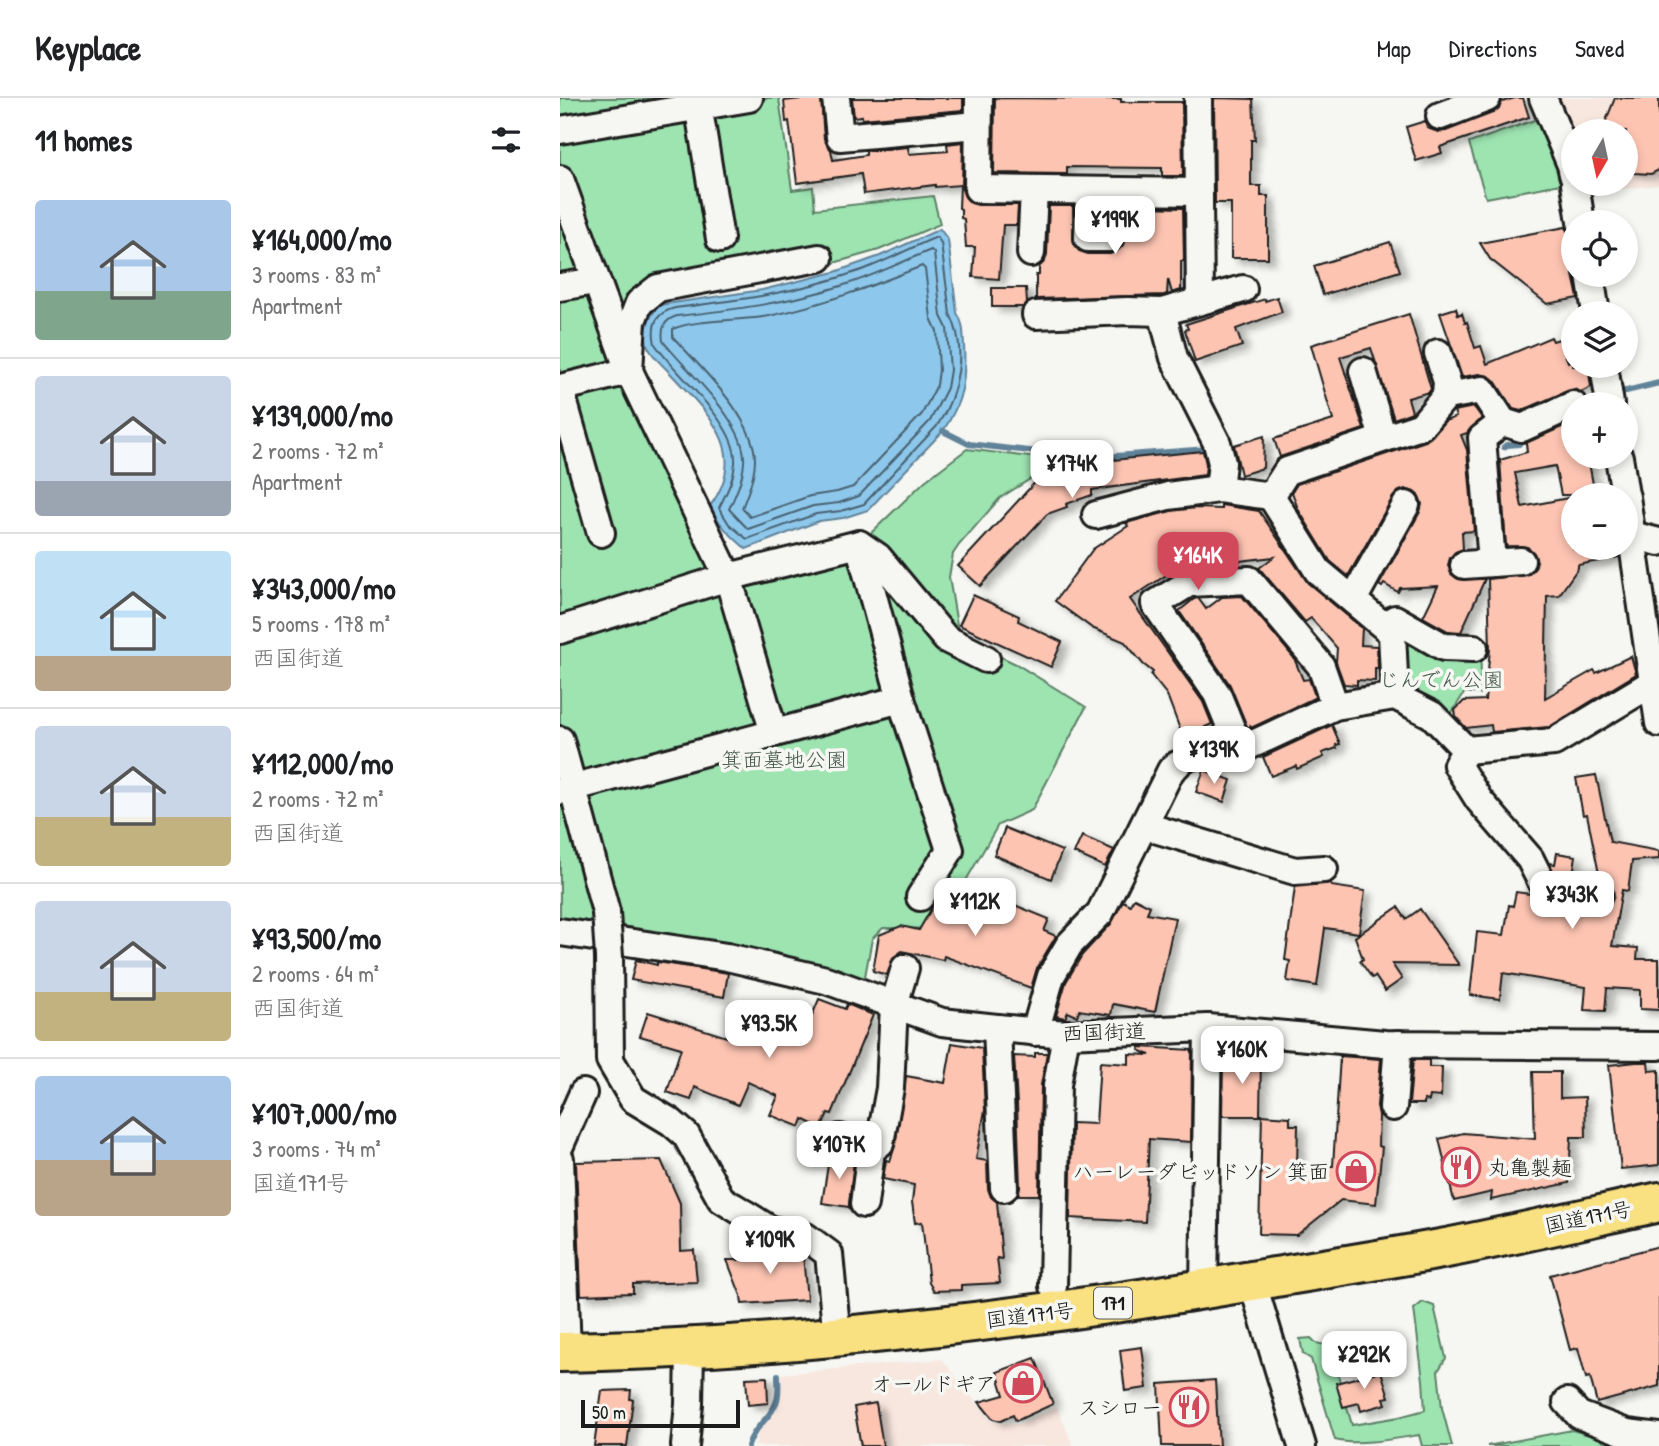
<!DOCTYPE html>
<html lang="en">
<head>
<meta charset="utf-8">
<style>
  :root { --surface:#fff; --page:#f2f2f2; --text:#202124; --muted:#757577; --line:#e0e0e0; --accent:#d1495b }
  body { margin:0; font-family:"Patrick Hand","Klee One",sans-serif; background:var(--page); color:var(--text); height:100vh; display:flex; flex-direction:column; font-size:26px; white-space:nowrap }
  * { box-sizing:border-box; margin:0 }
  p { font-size:23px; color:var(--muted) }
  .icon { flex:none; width:38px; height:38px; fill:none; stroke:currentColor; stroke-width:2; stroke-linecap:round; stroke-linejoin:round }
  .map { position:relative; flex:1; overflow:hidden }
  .drawer { display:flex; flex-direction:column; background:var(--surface); width:560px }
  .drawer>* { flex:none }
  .needle { width:46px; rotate:189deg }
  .tools { position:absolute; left:1001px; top:21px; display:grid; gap:14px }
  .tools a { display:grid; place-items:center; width:77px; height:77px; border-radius:50%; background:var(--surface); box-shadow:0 4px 10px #0003; font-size:35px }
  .scale { position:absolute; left:21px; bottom:18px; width:159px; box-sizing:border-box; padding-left:7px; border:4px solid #1c1c1c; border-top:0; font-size:19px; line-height:24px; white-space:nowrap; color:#1c1c1c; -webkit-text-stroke:5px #f6f6f2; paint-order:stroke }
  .price { position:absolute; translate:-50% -60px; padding:0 16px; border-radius:14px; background:#fff; color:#222; font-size:23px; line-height:46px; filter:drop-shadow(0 2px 4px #0008) }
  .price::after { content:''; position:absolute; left:50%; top:42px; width:21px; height:16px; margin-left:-10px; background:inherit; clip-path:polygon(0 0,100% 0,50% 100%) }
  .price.current { background:var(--accent); color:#fff }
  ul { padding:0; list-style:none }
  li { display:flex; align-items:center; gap:21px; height:175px; padding:0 35px }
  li+li { border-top:2px solid var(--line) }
  li span { display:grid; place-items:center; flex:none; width:196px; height:140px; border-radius:7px; color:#555 }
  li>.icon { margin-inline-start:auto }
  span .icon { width:84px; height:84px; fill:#fffc; stroke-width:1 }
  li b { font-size:30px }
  h2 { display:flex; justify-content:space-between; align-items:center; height:84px; padding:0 35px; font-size:30px }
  header { display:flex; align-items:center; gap:42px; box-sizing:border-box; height:98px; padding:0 35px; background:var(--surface); border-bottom:2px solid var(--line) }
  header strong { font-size:33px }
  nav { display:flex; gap:38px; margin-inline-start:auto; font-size:24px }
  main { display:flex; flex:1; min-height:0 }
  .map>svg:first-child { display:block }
</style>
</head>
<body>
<header>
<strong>Keyplace</strong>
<nav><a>Map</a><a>Directions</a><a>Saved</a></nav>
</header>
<main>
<section class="drawer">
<h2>11 homes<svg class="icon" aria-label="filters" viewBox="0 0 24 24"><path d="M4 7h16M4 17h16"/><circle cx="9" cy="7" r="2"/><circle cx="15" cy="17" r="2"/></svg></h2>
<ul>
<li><span style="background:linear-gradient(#a9c7e8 65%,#7fa58c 0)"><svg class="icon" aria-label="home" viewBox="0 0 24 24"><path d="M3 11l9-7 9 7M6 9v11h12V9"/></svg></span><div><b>¥164,000/mo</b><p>3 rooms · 83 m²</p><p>Apartment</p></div></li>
<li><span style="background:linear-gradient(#c9d6e8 75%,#9aa5b1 0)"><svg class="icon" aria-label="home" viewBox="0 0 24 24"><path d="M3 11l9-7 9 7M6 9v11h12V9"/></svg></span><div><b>¥139,000/mo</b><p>2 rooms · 72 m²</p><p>Apartment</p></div></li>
<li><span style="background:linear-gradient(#bfe0f5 75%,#b9a48a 0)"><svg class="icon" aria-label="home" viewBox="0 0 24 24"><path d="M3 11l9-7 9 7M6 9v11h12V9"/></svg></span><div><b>¥343,000/mo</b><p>5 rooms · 178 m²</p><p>西国街道</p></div></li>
<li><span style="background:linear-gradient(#c9d6e8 65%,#c2b280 0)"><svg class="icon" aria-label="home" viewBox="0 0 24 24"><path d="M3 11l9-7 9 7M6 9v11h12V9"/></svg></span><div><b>¥112,000/mo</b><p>2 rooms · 72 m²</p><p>西国街道</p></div></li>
<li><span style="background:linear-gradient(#c9d6e8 65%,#c2b280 0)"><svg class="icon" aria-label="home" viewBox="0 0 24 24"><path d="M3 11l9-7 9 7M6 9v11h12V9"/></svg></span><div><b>¥93,500/mo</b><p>2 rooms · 64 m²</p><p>西国街道</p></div></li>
<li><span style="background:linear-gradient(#a9c7e8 60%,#b9a48a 0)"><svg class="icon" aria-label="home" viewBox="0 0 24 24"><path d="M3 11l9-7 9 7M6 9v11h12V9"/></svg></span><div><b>¥107,000/mo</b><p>3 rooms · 74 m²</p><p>国道171号</p></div></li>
</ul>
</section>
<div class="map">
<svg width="1099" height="1348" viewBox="0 0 1099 1348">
  <defs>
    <filter id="shadow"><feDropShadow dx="7" dy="4.5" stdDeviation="3.5" flood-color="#0004"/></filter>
  </defs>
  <rect width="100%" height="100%" fill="#f6f6f2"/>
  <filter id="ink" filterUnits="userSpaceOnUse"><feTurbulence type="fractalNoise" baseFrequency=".0143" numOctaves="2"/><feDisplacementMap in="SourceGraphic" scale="14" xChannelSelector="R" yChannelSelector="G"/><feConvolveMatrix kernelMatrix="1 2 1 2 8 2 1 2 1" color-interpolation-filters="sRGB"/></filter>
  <g filter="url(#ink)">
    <g fill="#f8e7df">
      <polygon points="994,0 1099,0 1099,87 1026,95 1024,86 1066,86 1066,33 1013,33 1013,49"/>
      <polygon points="382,1261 432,1324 458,1326 497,1309 513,1348 196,1348 199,1331 216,1312 220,1302 222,1276"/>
    </g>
    <g fill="#9de4b1" stroke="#5c8066" stroke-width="2">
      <polygon points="0,0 219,0 232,92 253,89 255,111 373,98 380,126 319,152 270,166 97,198 80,227 81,272 172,462 186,469 311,435 365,383 407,351 508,364 483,373 440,400 399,447 393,456 389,479 398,533 418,545 434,549 435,556 456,566 526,609 472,712 438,727 378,831 323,830 312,841 303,889 0,823"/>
      <polygon points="980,20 1006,85 926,100 909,45"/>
      <polygon points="850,541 921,560 920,596 905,594 890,617 847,590 843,547"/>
      <path d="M863,1204l11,4 12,52 -8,13 4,37 10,38h-30l-3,-11c-25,4 -62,11 -84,5l-24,-81 -8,-5 -3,-15 11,-1 5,5 14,3 22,79 47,-8 26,-7 -2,-30 -9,-71z"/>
      <polygon points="1012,1332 1068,1348 927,1348"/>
    </g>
    <path fill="#8dc8ec" stroke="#608399" stroke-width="2" d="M380,131l8,11 9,73c7,10 6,20 7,32 2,36 -1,56 -21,86l-75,79 -25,8 -24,3 -73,28c-14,-13 -28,-24 -36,-43 41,-55 -2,-92 -40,-133 -7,-8 -20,-18 -23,-29 -4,-16 3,-28 12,-39l103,-15 73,-18 45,-16z"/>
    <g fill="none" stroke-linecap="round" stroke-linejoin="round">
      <g stroke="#49616f" stroke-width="2">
        <path d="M377,139l4,6 9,71c18,35 8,81 -13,112l-73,78 -23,7 -25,3 -69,25 -18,-15 -10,-16c7,-15 15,-28 16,-45 3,-40 -60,-88 -80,-119 -4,-19 0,-31 20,-36 65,-8 121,-15 184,-37 27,-9 52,-24 78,-34z"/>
        <path d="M371,152l3,3 7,63 6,12 3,42 -3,18 -17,33 -71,75 -20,7 -26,3 -65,23 -19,-20c7,-15 14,-30 15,-47 3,-40 -58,-91 -81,-121 -2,-13 1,-21 14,-25 56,-6 110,-13 164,-30 31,-9 60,-24 90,-36z"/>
        <path d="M362,168l3,3 6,49 6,13 2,39 -2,15 -15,29 -69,73 -16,5 -27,4 -60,21 -8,-9c6,-15 12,-30 13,-47 1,-42 -55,-94 -82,-124v-8c21,-10 71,-8 96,-13 53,-11 103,-30 153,-50z"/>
      </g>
      <g stroke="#608399" stroke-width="6">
        <polyline points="1062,294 1099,285"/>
        <polyline points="383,333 409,346 529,360 648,351"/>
        <polyline points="944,349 947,347 959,346 962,337"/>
        <path d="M188,1348c6,-20 22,-27 28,-43 4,-9 2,-19 2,-28"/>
      </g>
    </g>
    <g fill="#fdc4b2" stroke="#1c1c1c" stroke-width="2" filter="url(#shadow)">
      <polygon points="250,0 261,0 264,41 271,52 273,62 306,57 306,53 348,49 349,56 388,53 387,46 403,44 402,91 405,99 411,105 418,107 458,107 457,127 443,127 439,181 413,179 415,149 406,149 404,121 401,120 401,111 399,110 400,87 375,89 375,87 304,96 301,76 237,85 229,23 226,24 224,3"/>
      <polygon points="292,0 403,0 403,12 302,21 302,18 294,19"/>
      <polygon points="435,0 561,1 561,4 622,4 623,78 602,78 602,70 507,69 507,76 434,75"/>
      <polygon points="654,0 693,1 695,42 691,42 691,88 701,88 701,98 708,98 708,160 671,160 671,105 655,105"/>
      <polygon points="955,0 963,0 969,19 880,49 882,55 856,63 846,29 865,23 867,30 878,34 886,33 933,15 939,10 942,4"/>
      <polygon points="1055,0 1099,0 1099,72 1091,76 1074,75 1066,71 1066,33 1042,33"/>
      <polygon points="489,108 513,108 514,147 519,153 528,156 550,156 557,153 563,147 565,139 562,132 556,126 544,124 544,108 623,110 624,163 621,163 621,192 612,195 608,181 607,196 604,197 476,201 476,177 479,177 479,169 485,163 487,156"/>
      <polygon points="1006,129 1013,154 1013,177 1018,200 987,206 930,161 920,145"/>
      <polygon points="830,144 840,173 763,197 754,168"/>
      <polygon points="432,190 466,190 467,205 463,209 432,209"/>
      <polygon points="717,199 722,214 676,231 682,248 635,264 625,232 628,231 626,226 705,201 705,203"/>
      <polygon points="896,210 898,217 902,215 905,225 907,224 915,250 921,248 927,266 991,239 993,243 999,241 1008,264 1013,262 1013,268 1028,268 1031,289 1021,294 1014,291 1007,293 961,313 953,311 935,283 929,278 919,276 902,279 880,215"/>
      <polygon points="849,216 871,291 869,294 848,300 852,314 834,321 811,250 780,259 804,331 720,359 714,341 773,322 751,247"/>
      <polygon points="914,309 922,320 907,335 901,337 907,352 914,433 902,434 903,451 895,454 890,460 888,467 891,476 898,481 925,481 901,534 888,533 863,519 878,488 840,490 838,494 824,486 822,489 819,487 860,414 862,406 859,398 854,394 845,391 839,393 833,399 788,478 770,463 738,411 732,394 737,386 866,343 885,323 896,319 894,313"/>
      <polygon points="1013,324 1013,359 1028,359 1035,397 1001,397 995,368 955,375 962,409 1013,399 1013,450 1057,450 1059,459 1018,467 1018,470 999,497 987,498 985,600 1034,572 1036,575 1071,558 1076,576 989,629 932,634 931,627 906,630 896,619 895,612 904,603 925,602 930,551 928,481 969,476 975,470 977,463 974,455 967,449 946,448 940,362 967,354 966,345"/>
      <polygon points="704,338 703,370 681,377 674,347"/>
      <polygon points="643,353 646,366 645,377 532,392 532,397 506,406 507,409 487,416 420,488 398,468 480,379 505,372 503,366 521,361 522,363 554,360 554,362"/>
      <polygon points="661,407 699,413 748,485 802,530 801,547 817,548 818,570 815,570 815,583 797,582 797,587 784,586 776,564 777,550 751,520 745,524 699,470 714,459 628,469 615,475 614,472 570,501 643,604 652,626 645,629 647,633 624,642 607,597 591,577 593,574 583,566 565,544 532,530 495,503 533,451 562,432 568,428 566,425 611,413 636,410 661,411"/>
      <polygon points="413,497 459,518 458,523 502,544 491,569 399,527"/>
      <polygon points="682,498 734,560 743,582 749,581 755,598 754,600 691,630 690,628 688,631 670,587 619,513 634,501 638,500 646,511 662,499"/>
      <polygon points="772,627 780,646 776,647 777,650 762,655 764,659 737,671 736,668 711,678 703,659"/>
      <polygon points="644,672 671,682 664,704 636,694"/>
      <polygon points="1036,677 1050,744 1099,753 1099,761 1072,763 1068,793 1062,792 1052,848 1078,850 1077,861 1099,861 1099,912 1080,911 1080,892 1047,890 1045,913 1024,912 1026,889 943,875 940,901 910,897 917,834 944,837 949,807 953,808 956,794 970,796 980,803 1035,812 1044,810 1051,805 1054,798 1053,791 1044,782 1045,777 1039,776 1027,716 1023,717 1016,680"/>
      <polygon points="445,730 502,753 491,781 434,757"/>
      <polygon points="522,738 554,752 545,769 514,755"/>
      <polygon points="997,755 1016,758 1013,776 993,773 990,765 995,766"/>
      <polygon points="771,785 771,788 805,793 799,835 765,830 757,888 727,883 730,863 725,862 735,789"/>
      <polygon points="408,788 489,821 484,833 496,838 477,870 471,890 384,858 383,862 342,853 334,859 327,877 313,873 319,837 341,828 359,832 377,801 399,812"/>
      <polygon points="574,800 590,808 587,815 615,820 595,914 553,906 551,917 519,912 517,918 508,914 505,920 496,918 506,884 522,857 551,826 563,803 570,807"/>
      <polygon points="838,809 846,821 860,811 899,867 832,866 842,881 825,893 815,878 812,880 800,863 803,861 795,839"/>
      <polygon points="76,862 97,867 97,864 168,875 164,899 71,882"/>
      <polygon points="259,901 285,911 287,906 313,917 272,1016 268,1015 261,1030 243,1021 240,1029 210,1017 218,998 188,984 178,1007 135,989 131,1002 107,994 121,950 80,938 88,914 173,941 186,912 244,937"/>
      <polygon points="392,945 422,950 425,1012 416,1061 427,1063 428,1091 431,1099 437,1104 442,1161 437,1160 440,1185 401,1187 401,1192 374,1193 369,1185 362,1124 355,1125 352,1104 354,1087 323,1081 326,1062 330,1063 335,1048 346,978 385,985"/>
      <polygon points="580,949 632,952 631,1044 589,1041 585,1124 510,1120 512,1025 536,1026 540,964 569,966 569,956 590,957 579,952"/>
      <polygon points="475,955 487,955 481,987 479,1097 458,1097 460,1089 457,1006 454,958 475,959"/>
      <polygon points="663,958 701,958 700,1018 662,1018"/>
      <polygon points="780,958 821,961 817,1008 819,1017 818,1048 822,1049 816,1106 781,1102 737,1137 699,1136 702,1017 730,1019 730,1027 738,1027 737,1067 773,1068"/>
      <polygon points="853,962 869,962 869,969 882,969 881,999 870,998 869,1003 864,1002 864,1006 849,1006"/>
      <polygon points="1076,964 1088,964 1089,973 1099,972 1099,1067 1061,1071 1049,967"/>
      <polygon points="973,974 1000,974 1000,1000 1025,999 1026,1039 1011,1039 1009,1085 931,1102 932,1094 894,1103 879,1041 903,1035 975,1041"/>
      <polygon points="270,1054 294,1062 289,1109 262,1105"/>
      <polygon points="101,1062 120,1105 121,1153 134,1152 137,1184 73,1186 73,1195 21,1197 16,1064"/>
      <polygon points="1099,1148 1099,1288 1037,1305 1030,1279 1026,1280 1018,1250 1010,1252 990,1177"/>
      <polygon points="222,1150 243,1157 247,1202 182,1206 181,1198 167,1162 179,1162 178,1153"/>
      <polygon points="582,1249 587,1290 565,1293 560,1252"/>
      <polygon points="475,1260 493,1306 456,1323 453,1317 441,1323 433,1321 419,1304 444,1297 437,1274"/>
      <polygon points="821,1273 829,1299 824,1300 826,1306 801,1313 799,1305 783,1309 776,1285"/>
      <polygon points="207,1279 208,1305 188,1307 186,1280"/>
      <polygon points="655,1282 659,1348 602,1348 599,1286"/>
      <polygon points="71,1292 70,1301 73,1302 67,1348 34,1348 42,1293"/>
      <polygon points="316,1305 323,1348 301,1348 294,1309"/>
    </g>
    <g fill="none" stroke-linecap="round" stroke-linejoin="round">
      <defs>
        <g id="minor">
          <polyline points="137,0 160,141"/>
          <polyline points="276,0 280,39 418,27"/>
          <polyline points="419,0 418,91 638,94"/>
          <polyline points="638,0 640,201"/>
          <polyline points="983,0 1011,67 1013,76"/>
          <polyline points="880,18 927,0"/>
          <polyline points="0,32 189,0"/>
          <polyline points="0,81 69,273 168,479 214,635"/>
          <polyline points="1015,86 1021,124"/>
          <polyline points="529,93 528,140 549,140"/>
          <polyline points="471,155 474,92"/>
          <polyline points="1030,177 1036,215"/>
          <polyline points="0,189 35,183"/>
          <polyline points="602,214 614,260 657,345 662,365 659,391 711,398 727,373 861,328 886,298 887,284 878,255"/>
          <polyline points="476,217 567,213 602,214 683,191"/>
          <polyline points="1044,268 1050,306"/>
          <polyline points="803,273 823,340"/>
          <polyline points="0,290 69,273 72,223 79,205 98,190 259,160"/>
          <polyline points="0,291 41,435"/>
          <polyline points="886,298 922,292 943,324 962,330 1013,307"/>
          <polyline points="1059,359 1065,397"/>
          <polyline points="711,398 758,473 832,535 835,598"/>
          <polyline points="1066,399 1099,625"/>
          <polyline points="536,417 608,398 659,391"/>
          <polyline points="1072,437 1099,444"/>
          <polyline points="299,446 318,459 386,541 426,561"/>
          <polyline points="932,465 922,340 943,324"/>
          <polyline points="904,467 961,463"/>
          <polyline points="793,502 846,407"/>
          <polyline points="0,532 168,479 299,446 341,601 390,752 360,799"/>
          <polyline points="832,535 835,521 884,549 914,550"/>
          <polyline points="775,608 761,568 689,482 629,485 595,506 657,596 680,652 775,608 835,598 872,617 906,652 994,644 1094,584"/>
          <polyline points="0,642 46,814"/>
          <polyline points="906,652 897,667 919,702 970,761 983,787 1038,796"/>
          <path d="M632,658c12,-13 32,-7 48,-6"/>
          <polyline points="0,693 341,601"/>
          <polyline points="585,728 735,773 764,771"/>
          <polyline points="0,834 167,859 266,882 382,924 437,930 506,936 648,930 825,946 1099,948"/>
          <polyline points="49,859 50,962 73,1001 111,1024 126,1037 161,1101 211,1132 246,1139 269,1156 277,1240"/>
          <polyline points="437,930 444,1090"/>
          <polyline points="475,934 491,878 509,847 540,815 611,672 617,667"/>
          <polyline points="833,1009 838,946"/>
          <polyline points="280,1040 311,1052"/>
          <polyline points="0,1047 23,995"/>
          <polyline points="0,1061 7,1254"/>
          <polyline points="304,1106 311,1052 320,1045 330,990 334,907 345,870"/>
          <polyline points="692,1183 742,1348"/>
          <polyline points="493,1188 497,987 506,936"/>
          <polyline points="644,1192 648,930"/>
          <polyline points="1007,1304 1019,1317 1067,1335 1099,1339"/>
          <polyline points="125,1348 129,1306 130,1251"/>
        </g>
        <path id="highway" d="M0,1254c240,-4 479,-34 715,-75 55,-9 111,-18 166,-28 73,-14 145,-31 218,-47"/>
      </defs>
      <use href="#minor" stroke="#1c1c1c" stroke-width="32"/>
      <use href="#highway" stroke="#1c1c1c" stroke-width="44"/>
      <use href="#minor" stroke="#f6f6f2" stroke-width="26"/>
      <use href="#highway" stroke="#f9e181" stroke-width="38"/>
      <defs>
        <polyline id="minor-bridge" points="46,814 49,859"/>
      </defs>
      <use href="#minor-bridge" stroke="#1c1c1c" stroke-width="32" stroke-linecap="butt"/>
      <use href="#minor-bridge" stroke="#f6f6f2" stroke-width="26"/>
    </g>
  </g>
  <defs>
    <symbol id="restaurant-ring" viewBox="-11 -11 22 22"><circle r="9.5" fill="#f6f6f2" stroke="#d1495b" stroke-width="1.5"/><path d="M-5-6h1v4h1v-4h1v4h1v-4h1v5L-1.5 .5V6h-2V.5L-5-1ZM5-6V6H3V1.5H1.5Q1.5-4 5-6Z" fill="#d1495b"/></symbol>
    <symbol id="shop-ring" viewBox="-11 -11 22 22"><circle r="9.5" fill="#f6f6f2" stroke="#d1495b" stroke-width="1.5"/><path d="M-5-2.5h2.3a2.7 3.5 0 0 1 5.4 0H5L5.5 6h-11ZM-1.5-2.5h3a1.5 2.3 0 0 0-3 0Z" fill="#d1495b"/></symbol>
  </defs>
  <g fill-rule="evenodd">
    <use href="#restaurant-ring" x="879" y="1047" width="44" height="44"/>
    <use href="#shop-ring" x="774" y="1051" width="44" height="44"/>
    <use href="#shop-ring" x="441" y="1263" width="44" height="44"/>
    <use href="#restaurant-ring" x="607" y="1287" width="44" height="44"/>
  </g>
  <g text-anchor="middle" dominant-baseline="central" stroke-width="7" stroke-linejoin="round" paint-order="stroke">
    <rect fill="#f6f6f2" stroke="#5d5d5c" stroke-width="2" x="534" y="1189.5" width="38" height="31" rx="5"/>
    <g font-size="19" font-weight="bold" fill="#1c1c1c">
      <text x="553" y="1205">171</text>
    </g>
    <g font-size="21" fill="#435849" stroke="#f6f6f2">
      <text x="881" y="581">じんでん公園</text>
      <text x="224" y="661">箕面墓地公園</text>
    </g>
    <g font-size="21" fill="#1c1c1c" stroke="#f6f6f2">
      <text transform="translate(544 934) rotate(-2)">西国街道</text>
      <text transform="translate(1028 1119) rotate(-12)">国道171号</text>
      <text transform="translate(470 1217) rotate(-7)">国道171号</text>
    </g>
    <g font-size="21" fill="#1c1c1c" stroke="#f6f6f2" text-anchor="end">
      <text x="928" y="1069" text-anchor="start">丸亀製麺</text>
      <text x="769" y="1073">ハーレーダビッドソン 箕面</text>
      <text x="436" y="1285">オールドギア</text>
      <text x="602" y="1309">スシロー</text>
    </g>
  </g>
</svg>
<div class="tools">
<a><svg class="needle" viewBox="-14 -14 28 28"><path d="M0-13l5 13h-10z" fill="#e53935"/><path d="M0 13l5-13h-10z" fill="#757577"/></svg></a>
<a><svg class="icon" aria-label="locate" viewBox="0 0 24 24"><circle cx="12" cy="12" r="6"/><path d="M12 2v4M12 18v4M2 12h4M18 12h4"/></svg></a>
<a><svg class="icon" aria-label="layers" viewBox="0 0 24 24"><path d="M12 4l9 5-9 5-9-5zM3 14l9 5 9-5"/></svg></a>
<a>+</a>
<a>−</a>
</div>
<div class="scale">50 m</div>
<b class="price" style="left:555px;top:158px">¥199K</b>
<b class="price" style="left:512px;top:402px">¥174K</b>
<b class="price current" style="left:638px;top:494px">¥164K</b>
<b class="price" style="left:654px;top:688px">¥139K</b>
<b class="price" style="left:1012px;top:833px">¥343K</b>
<b class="price" style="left:415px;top:840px">¥112K</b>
<b class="price" style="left:209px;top:962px">¥93.5K</b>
<b class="price" style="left:682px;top:988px">¥160K</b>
<b class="price" style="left:279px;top:1083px">¥107K</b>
<b class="price" style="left:210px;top:1178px">¥109K</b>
<b class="price" style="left:804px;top:1293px">¥292K</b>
</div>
</main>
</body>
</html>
